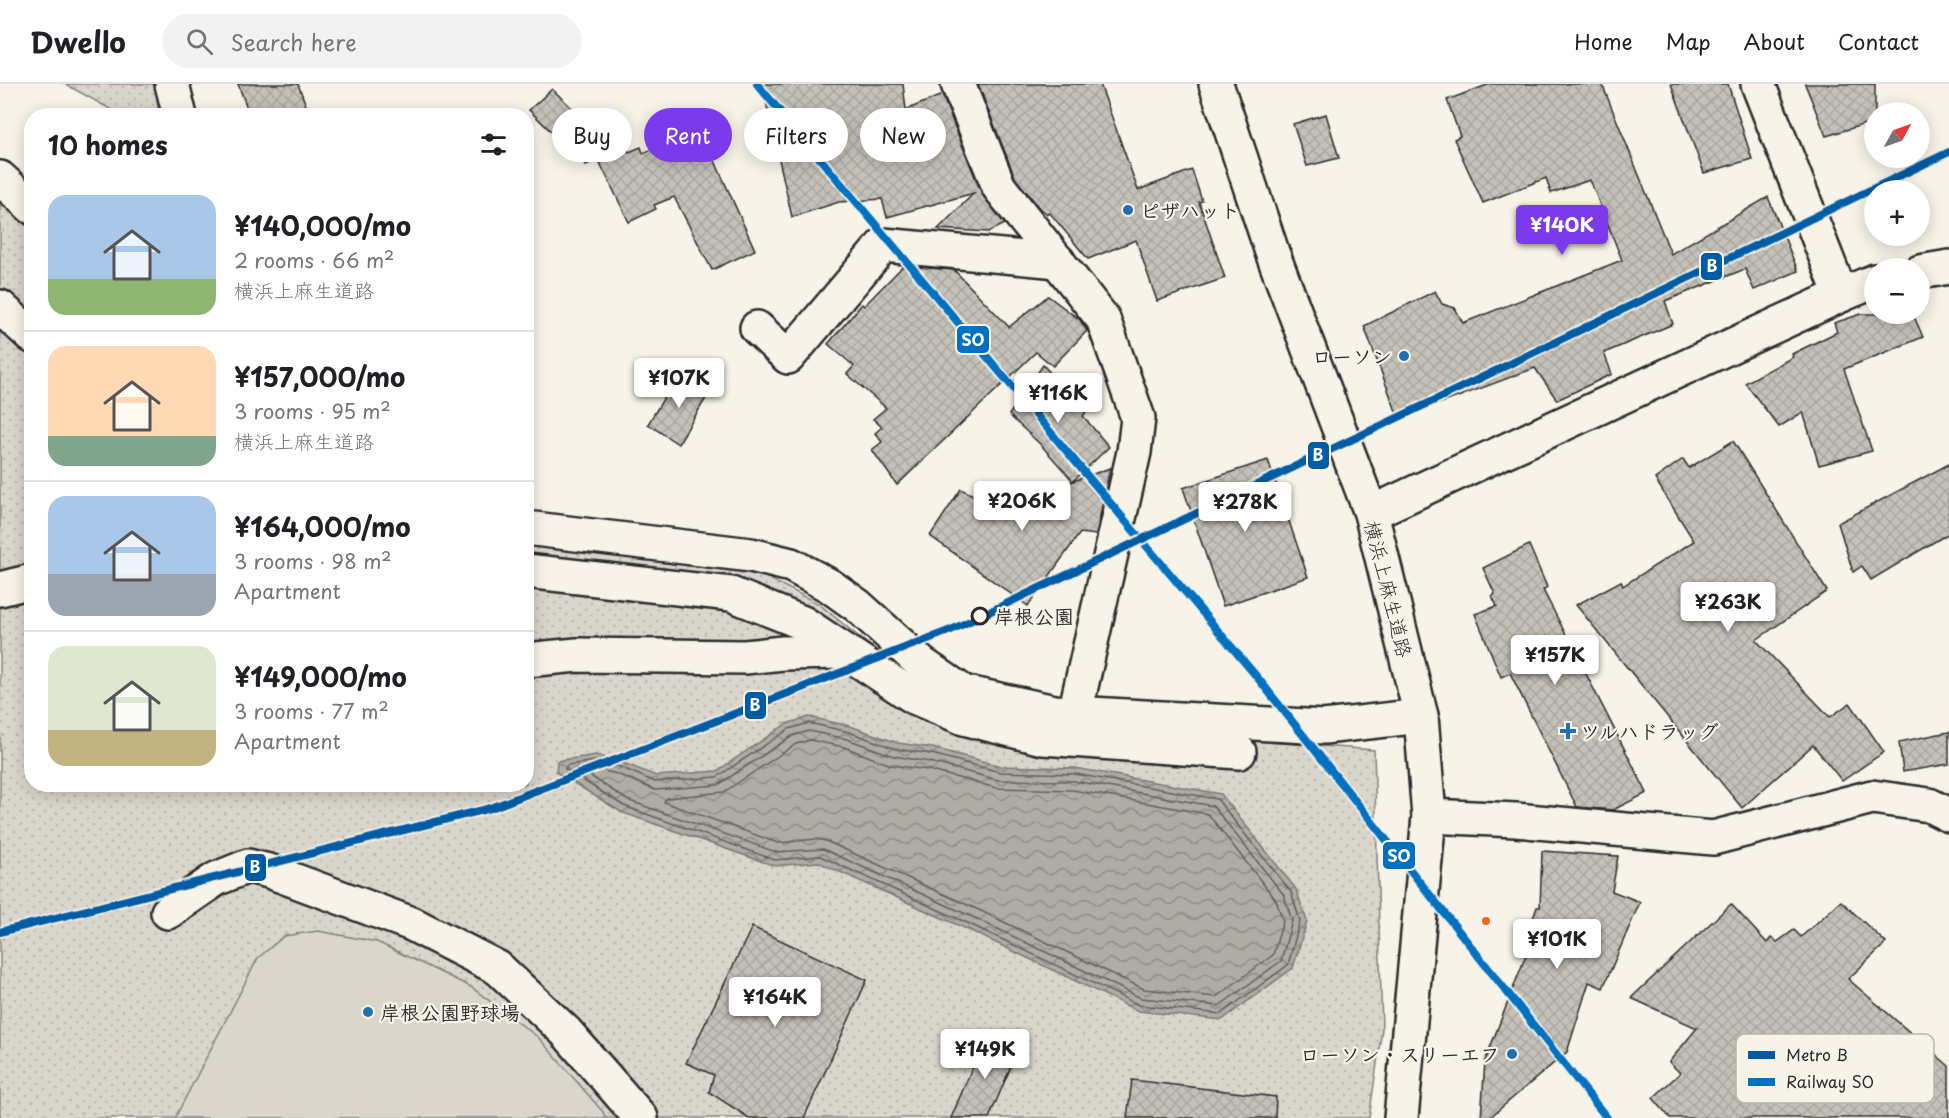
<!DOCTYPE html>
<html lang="en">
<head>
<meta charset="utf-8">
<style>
  :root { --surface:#fff; --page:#f2f2f2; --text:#202124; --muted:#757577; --line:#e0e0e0; --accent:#7c3aed }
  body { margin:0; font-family:"Playpen Sans","Klee One",sans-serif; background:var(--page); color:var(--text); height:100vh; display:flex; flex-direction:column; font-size:22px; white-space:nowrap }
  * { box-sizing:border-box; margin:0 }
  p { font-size:20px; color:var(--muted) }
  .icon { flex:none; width:33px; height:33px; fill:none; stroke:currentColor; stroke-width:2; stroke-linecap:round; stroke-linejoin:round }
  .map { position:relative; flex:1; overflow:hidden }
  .sheet { position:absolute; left:24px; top:24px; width:510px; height:684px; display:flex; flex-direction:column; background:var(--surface); border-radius:24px; box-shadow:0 3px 15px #0003 }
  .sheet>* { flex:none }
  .top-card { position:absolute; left:552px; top:24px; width:570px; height:54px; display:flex; gap:12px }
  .needle { width:39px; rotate:50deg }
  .fabs { position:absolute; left:1864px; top:18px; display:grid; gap:12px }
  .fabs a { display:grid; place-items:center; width:66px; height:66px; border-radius:50%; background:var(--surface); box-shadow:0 3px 15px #0003; font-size:30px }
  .price { position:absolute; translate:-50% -51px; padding:0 14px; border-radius:6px; background:#fff; color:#222; font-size:20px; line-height:39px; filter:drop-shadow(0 2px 3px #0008) }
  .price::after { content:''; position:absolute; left:50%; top:36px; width:18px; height:14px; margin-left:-9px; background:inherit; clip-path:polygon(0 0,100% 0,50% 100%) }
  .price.active { background:var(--accent); color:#fff }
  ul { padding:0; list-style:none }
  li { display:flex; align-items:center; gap:18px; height:150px; padding:0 24px }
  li+li { border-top:2px solid var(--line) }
  li span { display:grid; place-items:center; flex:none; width:168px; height:120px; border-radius:18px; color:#555 }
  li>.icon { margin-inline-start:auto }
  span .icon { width:72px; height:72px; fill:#fffc; stroke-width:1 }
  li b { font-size:26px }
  h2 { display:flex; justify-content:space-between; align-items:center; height:72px; padding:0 24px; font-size:26px }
  .chip { padding:0 21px; border-radius:27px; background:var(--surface); box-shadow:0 3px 15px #0003; font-size:21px; line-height:54px }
  .chip.active { background:var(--accent); color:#fff }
  header { display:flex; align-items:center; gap:36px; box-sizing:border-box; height:84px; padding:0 30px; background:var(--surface); border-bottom:2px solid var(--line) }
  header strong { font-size:28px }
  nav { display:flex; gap:33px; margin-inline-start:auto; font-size:21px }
  .search { width:420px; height:54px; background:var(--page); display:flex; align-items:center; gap:15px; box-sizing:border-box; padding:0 21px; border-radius:33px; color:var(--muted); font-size:22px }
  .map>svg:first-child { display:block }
</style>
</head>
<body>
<header>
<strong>Dwello</strong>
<div class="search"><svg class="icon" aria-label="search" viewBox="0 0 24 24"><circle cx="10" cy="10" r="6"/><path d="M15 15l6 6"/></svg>Search here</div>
<nav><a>Home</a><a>Map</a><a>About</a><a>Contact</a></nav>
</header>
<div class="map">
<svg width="1949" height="1034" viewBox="0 0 1949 1034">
  <defs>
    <pattern id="park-dots" width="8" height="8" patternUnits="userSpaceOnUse" patternTransform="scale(1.5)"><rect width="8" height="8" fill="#dad6cc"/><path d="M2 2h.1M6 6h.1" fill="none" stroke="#bbb8af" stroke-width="1.8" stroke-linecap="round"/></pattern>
    <pattern id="water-waves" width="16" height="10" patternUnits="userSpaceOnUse" patternTransform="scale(1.5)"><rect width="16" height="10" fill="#afaca4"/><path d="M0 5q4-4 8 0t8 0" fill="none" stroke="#8f8c86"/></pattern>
    <pattern id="building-cross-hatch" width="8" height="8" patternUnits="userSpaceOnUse" patternTransform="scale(1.5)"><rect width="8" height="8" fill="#c4c1b9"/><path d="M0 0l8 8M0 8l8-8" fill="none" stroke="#a9a69f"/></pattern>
  </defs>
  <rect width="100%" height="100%" fill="#f7f3e8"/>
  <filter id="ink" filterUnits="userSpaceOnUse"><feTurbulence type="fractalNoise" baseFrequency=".0167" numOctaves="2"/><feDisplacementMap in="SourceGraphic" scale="12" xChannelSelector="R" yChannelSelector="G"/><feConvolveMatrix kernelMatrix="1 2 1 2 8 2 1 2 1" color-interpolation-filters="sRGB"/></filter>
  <g filter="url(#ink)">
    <g fill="url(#park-dots)" stroke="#82807c" stroke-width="1.5">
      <polygon points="65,0 156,0 158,27 119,30"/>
      <polygon points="0,114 31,147 32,700 526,700 527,461 762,491 819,520 914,598 1038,640 1374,666 1382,945 1369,1034 0,1034"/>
    </g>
    <polygon fill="#dad6cc" stroke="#82807c" stroke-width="1.5" points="318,847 377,858 471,903 539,954 603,1028 606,1034 175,1034 258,874 284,852"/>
    <polygon fill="url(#water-waves)" stroke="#7a7874" stroke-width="1.5" points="809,633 850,642 898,659 933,664 1001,682 1075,684 1221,710 1296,805 1307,837 1293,884 1222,936 1138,927 971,847 818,778 775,782 621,728 556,688 557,677 596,671 621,678 656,692 717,687 786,640"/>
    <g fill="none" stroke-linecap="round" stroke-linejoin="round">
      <g stroke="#605f5b" stroke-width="1.5">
        <polygon points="809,639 849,648 896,665 932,670 1000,688 1075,690 1217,715 1291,808 1300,837 1288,881 1221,930 1139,921 974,842 820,772 775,776 624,722 565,685 567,681 596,677 620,683 655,698 717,693 789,645"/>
        <polygon points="809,647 847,655 894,672 930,678 998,696 1074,697 1213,722 1284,811 1292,837 1281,877 1219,922 1141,914 977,835 823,765 776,768 627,716 586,689 588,686 596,685 617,690 655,706 718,701 792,652"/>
        <polygon points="810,656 844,663 891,681 928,686 996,704 1073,706 1208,730 1276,816 1283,837 1273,871 1216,913 1144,905 981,827 826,757 816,755 778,759 664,718 667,714 724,708 796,660"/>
      </g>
    </g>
    <g fill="url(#building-cross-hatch)" stroke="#2b2b2b" stroke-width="1.5">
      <polygon points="238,0 298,0 310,32 250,32"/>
      <polygon points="762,0 903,0 906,26 942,11 982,110 1005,140 989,148 938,145 974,109 887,133 882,115 839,118 792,133"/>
      <polygon points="978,0 1100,0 1138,106 1192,86 1202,117 1199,118 1225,194 1157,217 1136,156 1088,175 1050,129 1047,130 1039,123 1015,94"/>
      <polygon points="1490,0 1602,0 1671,170 1768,113 1798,187 1754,206 1745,185 1665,217 1673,240 1604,269 1612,290 1557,316 1535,284 1399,335 1364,242 1435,207 1442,220 1455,224 1463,239 1622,176 1590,96 1551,109 1546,94 1483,119 1454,55 1460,52 1447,16"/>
      <polygon points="1671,0 1728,0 1752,75 1704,89"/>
      <polygon points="1805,0 1875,0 1875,37 1826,52"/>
      <polygon points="552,5 592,43 611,32 629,68 641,63 643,69 701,46 755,166 712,186 674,113 654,121 656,125 629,138 598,75 586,81 529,26"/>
      <polygon points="1326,30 1339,74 1307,82 1293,40"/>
      <polygon points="903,182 954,186 1009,243 1048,212 1080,236 1087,247 1053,282 1036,268 897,401 872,366 882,358 875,349 882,343 873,335 886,324 847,290 854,282 828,260 862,220 864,222"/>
      <polygon points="1861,230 1913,230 1923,253 1844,285 1872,367 1819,381 1803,328 1779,343 1745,299 1793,273 1792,270 1837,248 1834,239"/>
      <polygon points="1043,281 1086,328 1083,332 1109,363 1073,397 1041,361 1009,331"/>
      <polygon points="677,292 711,306 678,360 648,340"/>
      <polygon points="1733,357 1827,507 1756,556 1830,633 1850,619 1884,668 1842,697 1813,661 1742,724 1576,521 1621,497 1623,502 1694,457 1655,395 1683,375 1689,384"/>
      <polygon points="1268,376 1308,493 1223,522 1183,404"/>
      <polygon points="1949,380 1949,449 1871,496 1862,482 1853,488 1838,439"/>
      <polygon points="1110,384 1096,451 1080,449 1028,522 930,452 961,405 985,417 991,409 1007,421"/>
      <polygon points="1529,461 1547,503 1543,506 1647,709 1613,726 1577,723 1510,589 1501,593 1475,530 1497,522 1492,512 1495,510 1483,484"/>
      <polygon points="1949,648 1949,680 1903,688 1899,658"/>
      <polygon points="1542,767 1618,772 1612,807 1640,818 1603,904 1589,898 1567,968 1489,1034 1481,1034 1485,977 1526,871 1521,869 1537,823 1540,823"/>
      <polygon points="1841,817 1886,859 1848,895 1949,982 1949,1034 1670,1034 1653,1014 1680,989 1669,978 1697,944 1631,914 1731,820 1767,859 1771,854 1777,858 1794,846 1801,853"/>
      <polygon points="752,843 867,896 804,1034 749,1034 709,1008 714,991 686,979"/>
      <polygon points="986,951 1018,966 989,1034 951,1034"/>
      <polygon points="1132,996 1276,1013 1275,1034 1127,1034"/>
    </g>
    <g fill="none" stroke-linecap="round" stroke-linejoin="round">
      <defs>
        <g id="pedestrian">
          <polyline points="0,223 32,252"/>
          <polyline points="526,487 731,510 803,539 914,613 964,634 1043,654 1239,668"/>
          <polyline points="0,505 32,497"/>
          <polyline points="526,576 577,571 745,573 783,569 846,568"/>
          <polyline points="168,828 216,795 248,782 269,787 412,840 498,884 566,948 641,1034"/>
        </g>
        <g id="minor">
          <polyline points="172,0 180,32"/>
          <polyline points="958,0 999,103 1103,235 1138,334 1134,368 1075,629"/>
          <polyline points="1758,0 1841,211"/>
          <polyline points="0,94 32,123"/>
          <polyline points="1920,188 1949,183"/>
          <polyline points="757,244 788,273 883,161 1058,177"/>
          <polyline points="1371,429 1841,211 1875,197"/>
          <polyline points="526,444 751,471 791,481 830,502 858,522 922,580 963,608 1055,628 1324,643 1421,632"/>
          <polyline points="1429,732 1516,736 1713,754 1872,713 1929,721 1949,731"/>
        </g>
        <polyline id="primary" points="1216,0 1272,168 1371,429 1421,632 1429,732 1401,1034"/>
      </defs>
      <use href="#pedestrian" stroke="#2b2b2b" stroke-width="38"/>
      <use href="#minor" stroke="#2b2b2b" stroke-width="38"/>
      <use href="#primary" stroke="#2b2b2b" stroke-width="38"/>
      <use href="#pedestrian" stroke="#f7f3e8" stroke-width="33"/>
      <use href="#minor" stroke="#f7f3e8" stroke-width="33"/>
      <use href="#primary" stroke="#f7f3e8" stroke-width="33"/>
      <defs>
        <polyline id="rail-1" points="757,0 1257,593 1607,1034"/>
      </defs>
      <use href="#rail-1" stroke="#f7f3e8" stroke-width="12"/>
      <use href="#rail-1" stroke="#0071c1" stroke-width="8"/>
      <defs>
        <polyline id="metro-1" points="0,848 491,724 951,546 1435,316 1949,68"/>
      </defs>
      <use href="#metro-1" stroke="#f7f3e8" stroke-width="12"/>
      <use href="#metro-1" stroke="#005ba5" stroke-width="8"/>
    </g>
  </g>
  <g fill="#1f6fb2" stroke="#f7f3e8" stroke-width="2">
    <circle cx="1128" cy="126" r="6"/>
    <circle cx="1404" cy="272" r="6"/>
    <path d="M1565 638h6v6h6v6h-6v6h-6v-6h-6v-6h6z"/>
    <circle cx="368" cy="928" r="6"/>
    <circle cx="1512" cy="970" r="6"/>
  </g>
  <circle fill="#f7f3e8" stroke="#2b2b2b" stroke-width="3" cx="980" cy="532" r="8"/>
  <circle fill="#f26522" stroke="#f7f3e8" stroke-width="2" cx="1486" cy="837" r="5"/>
  <g text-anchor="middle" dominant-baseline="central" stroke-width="4.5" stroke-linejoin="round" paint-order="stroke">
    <g font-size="20" font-weight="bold" fill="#2b2b2b" stroke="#f7f3e8" text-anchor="start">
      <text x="1140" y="126">ピザハット</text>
      <text x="1392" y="272" text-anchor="end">ローソン</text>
      <text x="1580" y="647">ツルハドラッグ</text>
      <text x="380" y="928">岸根公園野球場</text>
      <text x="1500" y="970" text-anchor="end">ローソン・スリーエフ</text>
    </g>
    <g font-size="20" fill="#2b2b2b" stroke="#f7f3e8">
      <text transform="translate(1389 505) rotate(76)">横浜上麻生道路</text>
    </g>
    <g font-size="20" font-weight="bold" fill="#2b2b2b" stroke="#f7f3e8" text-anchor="start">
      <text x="994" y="532">岸根公園</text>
    </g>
  </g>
  <rect x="1736" y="950" width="198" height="69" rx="9" fill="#f7f3e8" stroke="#bab7af" stroke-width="1.5"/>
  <rect x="1748" y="967" width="27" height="8" fill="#005ba5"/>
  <rect x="1748" y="994" width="27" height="8" fill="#0071c1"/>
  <g font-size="16" fill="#2b2b2b">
    <text x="1786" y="977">Metro B</text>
    <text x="1786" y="1004">Railway SO</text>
  </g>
  <g stroke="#f7f3e8" stroke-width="2">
    <rect x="1700" y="168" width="23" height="29" rx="6" fill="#005ba5"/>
    <rect x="956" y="241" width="34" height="29" rx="6" fill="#0071c1"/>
    <rect x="1307" y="357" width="23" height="29" rx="6" fill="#005ba5"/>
    <rect x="744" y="607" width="23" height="29" rx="6" fill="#005ba5"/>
    <rect x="1382" y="757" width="34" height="29" rx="6" fill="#0071c1"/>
    <rect x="244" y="769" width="23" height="29" rx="6" fill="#005ba5"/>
  </g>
  <g font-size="16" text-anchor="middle" font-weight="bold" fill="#fff">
    <text x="1712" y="188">B</text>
    <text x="973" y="262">SO</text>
    <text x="1318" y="377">B</text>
    <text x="755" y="627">B</text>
    <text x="1399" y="778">SO</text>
    <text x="255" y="789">B</text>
  </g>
</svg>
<div class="fabs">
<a><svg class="needle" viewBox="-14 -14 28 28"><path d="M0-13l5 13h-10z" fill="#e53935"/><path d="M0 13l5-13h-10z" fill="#757577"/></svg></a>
<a>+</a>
<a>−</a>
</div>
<b class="price active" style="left:1562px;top:172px">¥140K</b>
<b class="price" style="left:679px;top:325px">¥107K</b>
<b class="price" style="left:1058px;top:340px">¥116K</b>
<b class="price" style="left:1022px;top:448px">¥206K</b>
<b class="price" style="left:1245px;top:449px">¥278K</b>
<b class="price" style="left:1728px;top:549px">¥263K</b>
<b class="price" style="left:1555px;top:602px">¥157K</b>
<b class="price" style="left:1557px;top:886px">¥101K</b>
<b class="price" style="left:775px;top:944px">¥164K</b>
<b class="price" style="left:985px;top:996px">¥149K</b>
<div class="top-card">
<a class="chip">Buy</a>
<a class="chip active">Rent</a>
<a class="chip">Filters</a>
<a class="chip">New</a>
</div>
<section class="sheet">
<h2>10 homes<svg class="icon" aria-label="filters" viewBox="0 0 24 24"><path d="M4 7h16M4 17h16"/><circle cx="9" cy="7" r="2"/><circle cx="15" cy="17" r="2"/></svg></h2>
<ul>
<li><span style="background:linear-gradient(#a9c7e8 70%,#8fb573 0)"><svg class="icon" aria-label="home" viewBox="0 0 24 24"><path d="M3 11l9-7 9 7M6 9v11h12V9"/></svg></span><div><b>¥140,000/mo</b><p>2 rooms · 66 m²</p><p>横浜上麻生道路</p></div></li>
<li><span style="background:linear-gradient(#ffd9b3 75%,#7fa58c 0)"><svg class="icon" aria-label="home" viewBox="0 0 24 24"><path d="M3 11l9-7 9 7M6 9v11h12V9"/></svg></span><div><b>¥157,000/mo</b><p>3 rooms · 95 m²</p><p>横浜上麻生道路</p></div></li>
<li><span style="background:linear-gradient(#a9c7e8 65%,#9aa5b1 0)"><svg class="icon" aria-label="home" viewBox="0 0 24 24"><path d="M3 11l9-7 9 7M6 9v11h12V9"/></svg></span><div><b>¥164,000/mo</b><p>3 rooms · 98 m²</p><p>Apartment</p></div></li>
<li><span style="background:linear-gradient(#dfe7d0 70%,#c2b280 0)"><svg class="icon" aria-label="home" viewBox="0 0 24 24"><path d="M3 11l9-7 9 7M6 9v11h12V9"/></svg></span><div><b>¥149,000/mo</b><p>3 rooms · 77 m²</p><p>Apartment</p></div></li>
</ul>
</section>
</div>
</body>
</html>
